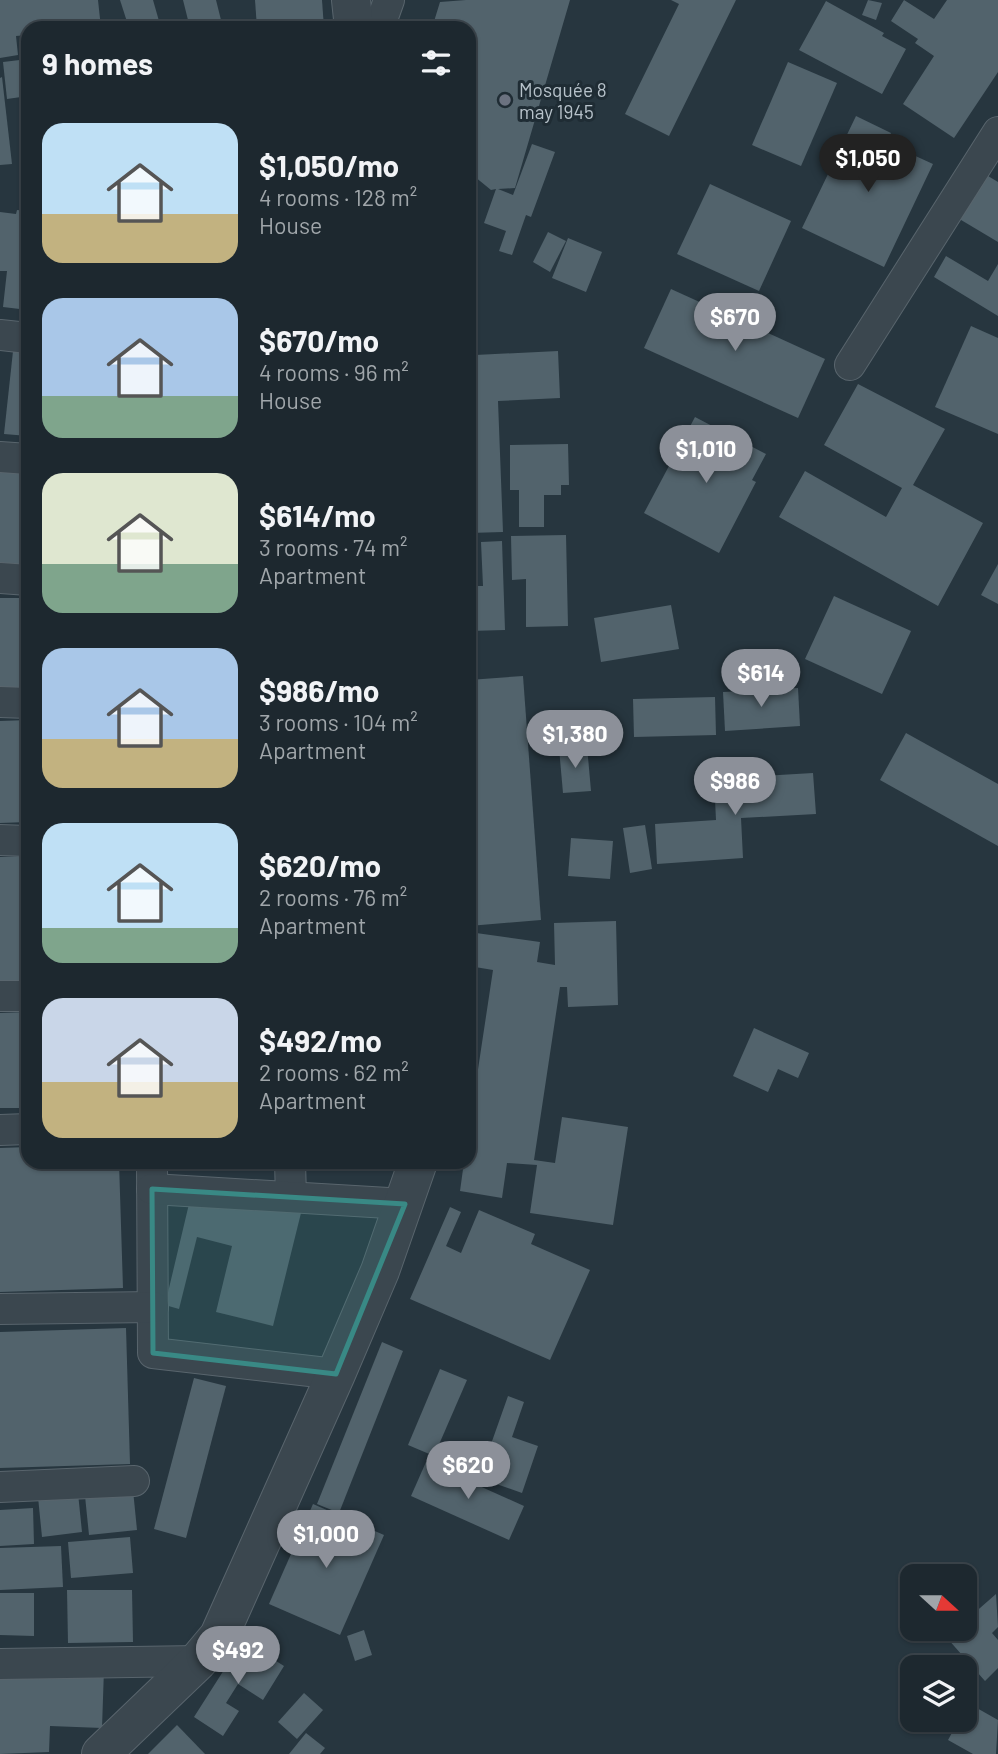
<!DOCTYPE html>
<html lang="en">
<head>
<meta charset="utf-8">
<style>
  :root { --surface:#1d282f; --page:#253037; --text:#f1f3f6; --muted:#a0a6aa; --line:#3b444b; --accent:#8c9099 }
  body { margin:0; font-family:Barlow,sans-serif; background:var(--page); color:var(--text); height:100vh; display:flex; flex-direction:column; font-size:26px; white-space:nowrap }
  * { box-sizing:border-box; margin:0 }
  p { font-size:23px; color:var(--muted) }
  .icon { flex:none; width:38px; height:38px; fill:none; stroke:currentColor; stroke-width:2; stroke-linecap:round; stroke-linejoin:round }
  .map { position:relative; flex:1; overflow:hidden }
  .panel { position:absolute; left:21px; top:21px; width:455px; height:1148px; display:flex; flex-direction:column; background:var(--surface); border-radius:21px; box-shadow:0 2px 5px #0004,0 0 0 2px var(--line) }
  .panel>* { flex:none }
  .needle { width:46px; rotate:111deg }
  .buttons { position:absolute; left:900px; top:1564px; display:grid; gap:14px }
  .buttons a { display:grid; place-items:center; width:77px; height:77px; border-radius:14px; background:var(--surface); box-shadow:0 2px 5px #0004,0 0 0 2px var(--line); font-size:35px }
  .price { position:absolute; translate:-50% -60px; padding:0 16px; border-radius:24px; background:var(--accent); color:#fff; font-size:23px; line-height:46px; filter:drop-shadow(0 2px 4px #0008) }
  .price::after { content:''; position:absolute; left:50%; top:42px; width:21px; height:16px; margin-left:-10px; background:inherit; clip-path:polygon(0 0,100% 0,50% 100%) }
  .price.selected { background:#222; color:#fff }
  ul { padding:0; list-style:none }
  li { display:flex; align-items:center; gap:21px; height:175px; padding:0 21px }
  li span { display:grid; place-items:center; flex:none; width:196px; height:140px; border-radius:21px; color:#555 }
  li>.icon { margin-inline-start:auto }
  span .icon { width:84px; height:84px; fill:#fffc; stroke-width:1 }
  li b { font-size:30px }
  h2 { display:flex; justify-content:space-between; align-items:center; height:84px; padding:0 21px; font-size:30px }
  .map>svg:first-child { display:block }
</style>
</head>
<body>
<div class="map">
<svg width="998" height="1754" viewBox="0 0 998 1754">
  <rect width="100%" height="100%" fill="#27363f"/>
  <g fill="#52636c">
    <polygon points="0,0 98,0 101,28 28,28 28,35 16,36 18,55 0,58"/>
    <polygon points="120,0 153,0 161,28 129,28"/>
    <polygon points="183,0 216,0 223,28 190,28"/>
    <polygon points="255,0 322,0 324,28 257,28"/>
    <polygon points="466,0 570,0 515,188 498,189 513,195 532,144 555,152 531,217 526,215 512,255 499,251 506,231 484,223 496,189 491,190 469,172 469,28 432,28 440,2"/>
    <polygon points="671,0 736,0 669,136 625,114 679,4"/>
    <polygon points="868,0 882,3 876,20 862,15"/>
    <polygon points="904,0 934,19 947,0 998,0 998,72 954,138 903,104 934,56 915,43 918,39 891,21"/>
    <polygon points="826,1 884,33 882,36 906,49 882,94 799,50"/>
    <polygon points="28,59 28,96 7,99 3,62"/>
    <polygon points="788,62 837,83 801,166 752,145"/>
    <polygon points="2,77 12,164 0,165 0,78"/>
    <polygon points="28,108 28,160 25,161 20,109"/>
    <polygon points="856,116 891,133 887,143 933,164 884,267 802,228"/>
    <polygon points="973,167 998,182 998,242 946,211"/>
    <polygon points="710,184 791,221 759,291 677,254"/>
    <polygon points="17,210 28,211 28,310 3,307 7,271 0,271 0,212 16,214"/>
    <polygon points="548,232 566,241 550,272 533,262"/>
    <polygon points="568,238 602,252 586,292 552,278"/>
    <polygon points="946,256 988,281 998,264 998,316 934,277"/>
    <polygon points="671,289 825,359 798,418 644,348"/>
    <polygon points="971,326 998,338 998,434 935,407"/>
    <polygon points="14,342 28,343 28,436 4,434"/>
    <polygon points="469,350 475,350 475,355 558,351 560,398 498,401 503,532 469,533"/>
    <polygon points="858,384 945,429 913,485 983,523 938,606 779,517 805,471 886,517 902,488 824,445"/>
    <polygon points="695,417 766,454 752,480 756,482 719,553 644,513"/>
    <polygon points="568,444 569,485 561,485 561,495 544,495 544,527 519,527 519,490 510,490 510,445"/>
    <polygon points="0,467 28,468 28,571 0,570"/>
    <polygon points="566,535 568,626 526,627 526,579 512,580 511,536"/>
    <polygon points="502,541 505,630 469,631 469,586 483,586 481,542"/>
    <polygon points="998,564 998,604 981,595"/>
    <polygon points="834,596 911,631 882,694 805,659"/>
    <polygon points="0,598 28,598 28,694 0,695"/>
    <polygon points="671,605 679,649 601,662 594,618"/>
    <polygon points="523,676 541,920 469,926 469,680"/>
    <polygon points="798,688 800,726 725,731 723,692"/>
    <polygon points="715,697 716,735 634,737 633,699"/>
    <polygon points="28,720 28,822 0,823 0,721"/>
    <polygon points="906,733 998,784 998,846 880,780"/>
    <polygon points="587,746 591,791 563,793 559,748"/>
    <polygon points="813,773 816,814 741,818 743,858 657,864 655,824 716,820 714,779"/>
    <polygon points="645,825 652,869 630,873 623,828"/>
    <polygon points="571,838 613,841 610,879 568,876"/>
    <polygon points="28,856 28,987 0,988 0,857"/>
    <polygon points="616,921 618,1005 568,1007 567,987 560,987 534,1160 555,1163 562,1117 628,1127 613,1225 530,1213 537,1165 507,1163 502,1198 460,1191 464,1162 469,1162 469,1129 493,970 469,966 469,932 540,942 537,962 555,965 554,923"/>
    <polygon points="28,1012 28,1108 0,1108 0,1013"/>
    <polygon points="754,1028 809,1053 798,1078 778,1069 768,1092 733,1076"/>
    <polygon points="28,1147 28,1162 119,1162 123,1288 0,1292 0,1148"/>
    <rect x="182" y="1162" width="95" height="8"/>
    <rect x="300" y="1162" width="93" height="3"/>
    <polygon points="193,1187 301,1213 273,1326 216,1312 232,1246 197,1237 179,1309 165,1305"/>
    <polygon points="450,1207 461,1212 446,1246 461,1253 479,1210 535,1234 531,1244 590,1270 550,1360 410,1299"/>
    <polygon points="126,1328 130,1464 0,1468 0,1332"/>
    <polygon points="382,1342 403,1351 339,1513 317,1504"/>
    <polygon points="440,1369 467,1380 434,1456 408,1445"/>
    <polygon points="194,1378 226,1386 186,1538 154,1529"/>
    <polygon points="508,1396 524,1402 512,1437 538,1446 522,1493 479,1478"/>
    <polygon points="426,1462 524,1506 509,1540 411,1496"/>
    <polygon points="133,1490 137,1530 89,1535 85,1496"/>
    <polygon points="78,1493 82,1532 42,1537 38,1497"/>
    <polygon points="313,1504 384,1535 340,1635 269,1604"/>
    <polygon points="33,1508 34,1544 0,1546 0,1510"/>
    <polygon points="130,1537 133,1573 71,1578 68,1542"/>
    <polygon points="61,1546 63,1587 0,1590 0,1548"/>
    <polygon points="67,1590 132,1590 133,1642 68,1643"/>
    <polygon points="0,1593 34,1593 34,1636 0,1635"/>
    <polygon points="996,1594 998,1627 992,1633 998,1640 998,1668 985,1681 947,1638 956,1629 964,1629 964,1622"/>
    <polygon points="364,1630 372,1655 355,1661 347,1636"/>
    <polygon points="243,1640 284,1666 263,1700 238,1684 226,1703 239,1711 223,1736 194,1717"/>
    <polygon points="0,1666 104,1669 102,1728 50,1726 49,1752 0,1754"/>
    <polygon points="304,1693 323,1710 297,1739 278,1722"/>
    <polygon points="968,1703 998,1720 996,1754 973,1754 948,1740 959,1720 964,1720"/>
    <polygon points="177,1725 205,1754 148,1754"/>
    <polygon points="306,1733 325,1748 320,1754 289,1754"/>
  </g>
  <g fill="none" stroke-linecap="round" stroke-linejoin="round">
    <defs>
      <g id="minor">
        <polyline points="379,28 389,0"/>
        <polyline points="0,335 28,338"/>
        <polyline points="850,365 998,132"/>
        <polyline points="0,457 28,459"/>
        <polyline points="0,578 28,580"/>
        <polyline points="0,702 28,703"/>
        <polyline points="0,840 28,841"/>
        <polyline points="0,996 28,996"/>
        <polyline points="0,1130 28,1129"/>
        <polyline points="152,1162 153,1353 336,1374"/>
        <polyline points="290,1162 291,1197"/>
        <polyline points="152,1189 405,1204"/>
        <polyline points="0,1309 153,1307"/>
        <polyline points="0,1487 134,1481"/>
        <polyline points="0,1664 198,1661"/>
      </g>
      <g id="tertiary">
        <polyline points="351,0 354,28"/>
        <polyline points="101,1754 198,1661 219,1636 336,1374 380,1271 418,1162"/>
      </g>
    </defs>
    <use href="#minor" stroke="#59656d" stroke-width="32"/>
    <use href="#tertiary" stroke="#59656d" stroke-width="40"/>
    <use href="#minor" stroke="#3b474f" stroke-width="30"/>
    <use href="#tertiary" stroke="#3b474f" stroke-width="38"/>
  </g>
  <path fill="#398985" fill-opacity="0.2" stroke="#398985" stroke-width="5" stroke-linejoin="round" d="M152,1189l253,15 -69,170 -183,-21z"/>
  <circle fill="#6b7280" stroke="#1f2c34" stroke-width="2.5" cx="505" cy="100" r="7"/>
  <g text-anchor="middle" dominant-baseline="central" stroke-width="6" stroke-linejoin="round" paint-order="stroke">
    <g font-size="19" fill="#b7c2ca" stroke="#1f2c34" text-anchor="start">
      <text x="519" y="89">Mosquée 8<tspan x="519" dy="22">may 1945</tspan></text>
    </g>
  </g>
</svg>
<div class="buttons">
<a><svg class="needle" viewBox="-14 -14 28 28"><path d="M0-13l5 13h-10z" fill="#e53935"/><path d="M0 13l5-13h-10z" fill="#a0a6aa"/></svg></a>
<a><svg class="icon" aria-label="layers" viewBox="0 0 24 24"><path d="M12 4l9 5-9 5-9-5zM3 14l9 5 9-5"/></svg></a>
</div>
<b class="price selected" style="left:868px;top:194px">$1,050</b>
<b class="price" style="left:735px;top:353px">$670</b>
<b class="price" style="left:706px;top:485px">$1,010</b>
<b class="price" style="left:761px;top:709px">$614</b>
<b class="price" style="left:575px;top:770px">$1,380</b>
<b class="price" style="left:735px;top:817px">$986</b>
<b class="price" style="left:468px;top:1501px">$620</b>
<b class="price" style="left:326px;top:1570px">$1,000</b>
<b class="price" style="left:238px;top:1686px">$492</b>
<section class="panel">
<h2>9 homes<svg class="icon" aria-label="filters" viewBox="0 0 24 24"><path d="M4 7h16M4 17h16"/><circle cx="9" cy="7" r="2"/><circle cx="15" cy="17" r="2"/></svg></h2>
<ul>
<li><span style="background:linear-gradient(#bfe0f5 65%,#c2b280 0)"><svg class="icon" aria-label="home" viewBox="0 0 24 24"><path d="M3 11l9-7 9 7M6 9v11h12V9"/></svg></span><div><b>$1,050/mo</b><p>4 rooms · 128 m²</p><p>House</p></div></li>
<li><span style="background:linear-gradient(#a9c7e8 70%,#7fa58c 0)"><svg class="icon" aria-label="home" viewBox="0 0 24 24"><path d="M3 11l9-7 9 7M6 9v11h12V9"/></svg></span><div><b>$670/mo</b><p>4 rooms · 96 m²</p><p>House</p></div></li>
<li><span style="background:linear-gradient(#dfe7d0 65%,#7fa58c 0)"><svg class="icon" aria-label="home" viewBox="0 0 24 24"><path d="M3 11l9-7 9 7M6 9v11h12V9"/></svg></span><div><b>$614/mo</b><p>3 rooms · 74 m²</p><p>Apartment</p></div></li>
<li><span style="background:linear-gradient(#a9c7e8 65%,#c2b280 0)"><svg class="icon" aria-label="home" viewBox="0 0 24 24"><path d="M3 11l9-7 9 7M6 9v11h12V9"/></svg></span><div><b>$986/mo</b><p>3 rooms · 104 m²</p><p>Apartment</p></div></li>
<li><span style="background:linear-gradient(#bfe0f5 75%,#7fa58c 0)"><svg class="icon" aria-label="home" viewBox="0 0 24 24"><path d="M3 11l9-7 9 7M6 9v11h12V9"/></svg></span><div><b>$620/mo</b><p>2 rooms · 76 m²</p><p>Apartment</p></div></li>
<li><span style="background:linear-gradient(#c9d6e8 60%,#c2b280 0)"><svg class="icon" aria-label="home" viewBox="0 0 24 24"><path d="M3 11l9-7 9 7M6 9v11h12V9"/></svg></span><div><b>$492/mo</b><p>2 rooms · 62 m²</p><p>Apartment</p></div></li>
</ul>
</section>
</div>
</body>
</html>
